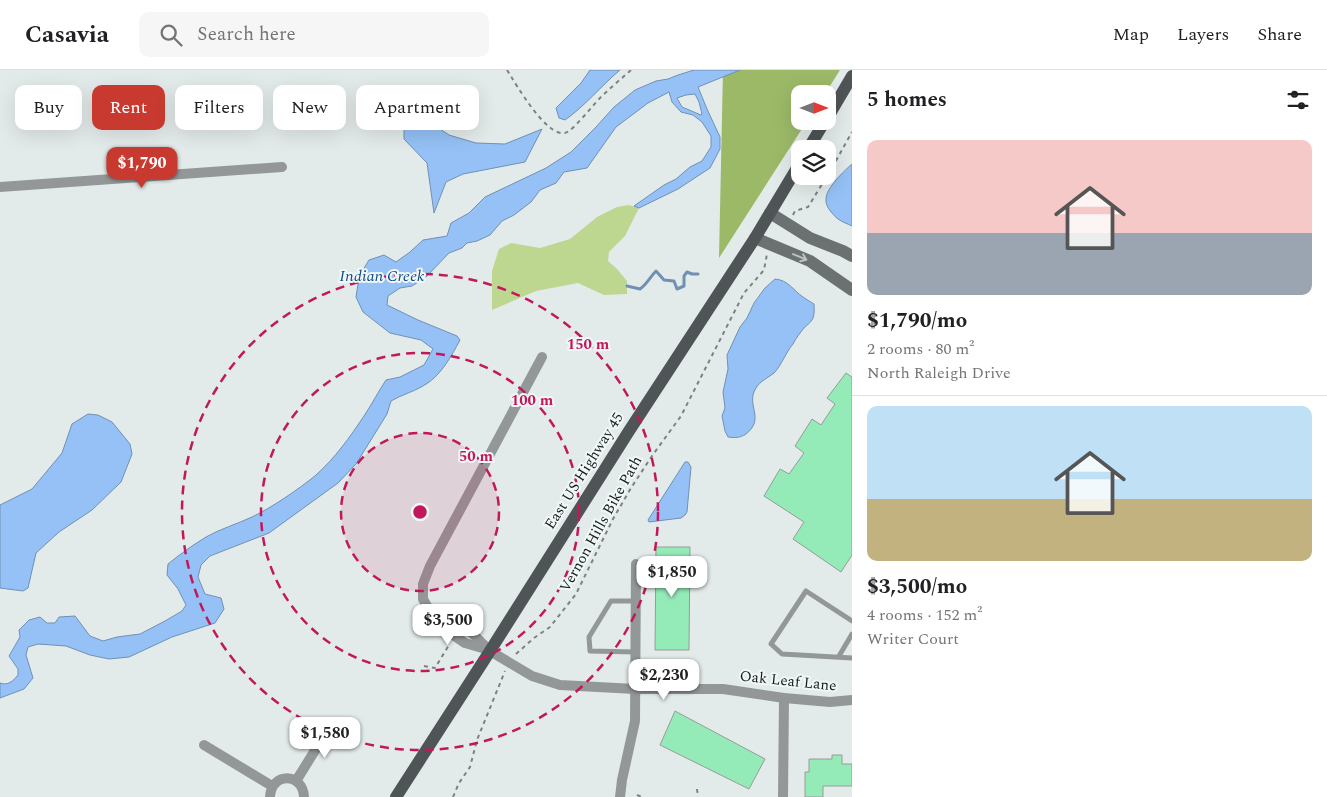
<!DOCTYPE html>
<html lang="en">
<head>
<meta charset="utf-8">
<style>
  :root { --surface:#fff; --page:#f6f6f6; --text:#202124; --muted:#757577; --line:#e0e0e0; --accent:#c83a30 }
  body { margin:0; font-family:Spectral,serif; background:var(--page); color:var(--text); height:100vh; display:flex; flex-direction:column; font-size:19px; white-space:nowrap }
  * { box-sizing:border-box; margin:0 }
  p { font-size:16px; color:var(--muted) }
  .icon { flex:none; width:28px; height:28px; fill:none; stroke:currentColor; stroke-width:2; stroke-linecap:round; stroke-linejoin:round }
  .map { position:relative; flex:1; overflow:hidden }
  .side { display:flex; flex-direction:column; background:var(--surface); width:475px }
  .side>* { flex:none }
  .top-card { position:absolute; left:15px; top:15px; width:475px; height:45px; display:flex; gap:10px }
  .needle { width:32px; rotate:90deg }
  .buttons { position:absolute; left:791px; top:15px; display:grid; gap:10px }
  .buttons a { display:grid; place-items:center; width:45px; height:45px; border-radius:10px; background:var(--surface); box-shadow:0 5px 20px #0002; font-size:25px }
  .price { position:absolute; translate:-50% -42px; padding:0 11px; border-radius:10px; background:#fff; color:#222; font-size:16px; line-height:32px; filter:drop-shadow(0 1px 2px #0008) }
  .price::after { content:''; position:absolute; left:50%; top:30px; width:15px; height:11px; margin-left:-8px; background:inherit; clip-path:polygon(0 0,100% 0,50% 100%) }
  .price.current { background:var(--accent); color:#fff }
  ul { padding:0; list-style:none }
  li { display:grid; align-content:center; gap:10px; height:265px; padding:0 15px }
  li+li { border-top:1px solid var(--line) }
  li span { display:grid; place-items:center; height:155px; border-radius:10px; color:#555 }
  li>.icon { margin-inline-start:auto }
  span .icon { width:90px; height:90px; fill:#fffc; stroke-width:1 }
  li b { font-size:21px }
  h2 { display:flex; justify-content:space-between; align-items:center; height:60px; padding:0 15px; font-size:21px }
  .pill { padding:0 18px; border-radius:10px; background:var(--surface); box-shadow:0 5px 20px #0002; font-size:18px; line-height:45px }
  .pill.current { background:var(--accent); color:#fff }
  header { display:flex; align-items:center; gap:30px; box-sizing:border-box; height:70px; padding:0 25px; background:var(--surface); border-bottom:1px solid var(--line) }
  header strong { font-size:24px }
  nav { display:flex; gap:28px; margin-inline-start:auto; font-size:18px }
  .search { width:350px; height:45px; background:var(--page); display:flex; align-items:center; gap:12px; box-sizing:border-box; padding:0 18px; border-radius:10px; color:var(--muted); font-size:19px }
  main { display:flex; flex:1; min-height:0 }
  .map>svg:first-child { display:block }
</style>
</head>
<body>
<header>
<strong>Casavia</strong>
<div class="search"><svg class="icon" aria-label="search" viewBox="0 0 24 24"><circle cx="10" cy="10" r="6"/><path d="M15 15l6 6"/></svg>Search here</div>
<nav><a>Map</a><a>Layers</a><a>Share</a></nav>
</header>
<main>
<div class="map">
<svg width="852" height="727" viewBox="0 0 852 727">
  <rect width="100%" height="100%" fill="#e3ebea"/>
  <polygon fill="#bdd791" points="629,135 639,138 625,166 609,182 608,191 617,199 627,211 627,224 604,225 578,213 536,221 492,240 492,201 499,179 511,173 540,178 570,169 597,147 617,137"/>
  <polygon fill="#9cb968" points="723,0 840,0 825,24 800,24 800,51 807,51 719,188"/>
  <g fill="#95c1f6" stroke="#7090b4" fill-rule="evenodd">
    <path d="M590,0h30c-19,16 -35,36 -55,50l-6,-2 -3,-10 25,-25z"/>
    <path d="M694,0h46l-42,17 9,22 13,28v12l-10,19 -32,21 -39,19 -5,-2 30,-21 12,-6 14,-12 12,-6 9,-14v-11l-9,-14 -9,-7 -12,-3 -9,-10 -3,-10 -21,11 -32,24 -29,41 -23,4 -8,11 -16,7 -9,12 -17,13 -12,6 -12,14 -13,6 -10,2 -5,5 -13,5 -23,24 -14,9 -12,2 -12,8 -1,9 31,15 39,16 3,4c-9,17 -20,37 -37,46 -10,6 -22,9 -32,15l-4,13 -31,50 -18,19 -69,50 -59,23 -9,9 -3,12 7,17 16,4 3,11 -9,14 -43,14 -43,20 -20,2 -19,-4 -24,-9 -28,-2 -10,3 -2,8 7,23 -9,11 -24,9v-15c8,3 13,-2 18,-8v-6l-9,-13 11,-19 -1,-7 10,-10 11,-3 7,6h8l4,-6 16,-1 15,20 13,5 14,-4 23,-3 25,-13 17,-10 4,-6 -8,-16 -11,-14 1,-11c12,-10 25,-19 38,-27 14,-8 31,-13 46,-20 19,-9 47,-28 64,-42 19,-17 34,-38 48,-59 8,-12 14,-24 22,-36l14,-3 24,-12 9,-16 -12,-9 -31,-7 -27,-21 -7,-15 2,-13 5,-14 6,-10 15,-5 12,7 14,-10 13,-12 24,-4 4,-13 18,-10 16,-16 61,-29 25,-16 25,-25 18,-20 21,-17 21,-9 12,-2 10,-4zM695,24l4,8 3,12 -1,1 -19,-8 -5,-9 9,-3z"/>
    <polygon points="419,45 449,65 476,73 505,74 542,59 525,92 463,104 446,112 434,143 427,93 404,69 404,52"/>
    <path d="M852,94v62c-4,-2 -10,-4 -14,-7 -6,-5 -13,-13 -12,-20 0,-11 18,-28 26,-35z"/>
    <path d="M775,209c13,1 18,11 28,18 4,3 8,5 11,7 0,5 1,11 -2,16 -2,3 -5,5 -8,8 -4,5 -8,10 -11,16 -7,8 -12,22 -19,29 -6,5 -14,8 -18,15 -11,17 10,30 -10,46 -6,4 -11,4 -18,3l-3,-6 -3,-15 3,-8 -2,-16 5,-23 -1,-14 13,-28 7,-9 7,-15 11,-15z"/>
    <polygon points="88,344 98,345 112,352 130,374 132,384 121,412 92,440 59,462 36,483 28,518 23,521 0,518 0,435 32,419 62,383 72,354"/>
    <polygon points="685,392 688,392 691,397 687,442 685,445 681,448 649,452 648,450"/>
  </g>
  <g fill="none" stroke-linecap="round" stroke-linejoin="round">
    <path stroke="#7090b4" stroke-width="3" d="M627,216l13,3c7,-5 10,-12 16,-18l8,9 10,1 3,8 7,-3v-10l3,-4 5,2h6"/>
  </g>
  <g fill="#94ebb7" stroke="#969c98">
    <polygon points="846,303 852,307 852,485 841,502 793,469 804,452 764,426 780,399 789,404 804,383 795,376 812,349 821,355 835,334 827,328"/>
    <polygon points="656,477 690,477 689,580 655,580"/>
    <polygon points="675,641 765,689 749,719 660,675"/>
    <polygon points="832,685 842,685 842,694 852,694 852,716 823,716 823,727 805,727 805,702 809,702 809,689 832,689"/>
  </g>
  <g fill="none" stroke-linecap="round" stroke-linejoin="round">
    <g stroke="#7d8281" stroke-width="2" stroke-dasharray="4 4" stroke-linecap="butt">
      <path d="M507,0c9,14 39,67 58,63 8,-2 27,-27 35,-35 10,-10 21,-19 31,-28"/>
      <polyline points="828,105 852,62"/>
      <polyline points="793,145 795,141 808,137 827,106"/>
      <polyline points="516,584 534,568 550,557 576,524 613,449 631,418 652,386 681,346 744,223 764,200 767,184"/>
      <polyline points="424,596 435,598 449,575"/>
      <polyline points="697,719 698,727"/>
      <polyline points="637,725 642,727"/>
      <polyline points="453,727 459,713 470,697 477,670 505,601"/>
    </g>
    <g stroke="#949798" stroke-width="5">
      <polyline points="852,551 806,521 771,574 782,584 852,588"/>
      <polyline points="636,582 590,581 589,567 611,531 636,531"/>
      <polyline points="839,586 852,564"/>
    </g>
    <g stroke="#949798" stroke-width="10">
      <polyline points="0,117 282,97"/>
      <polyline points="431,541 443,545 472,563 490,581 532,606 560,615 635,619 723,619 784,628 830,632 852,630"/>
      <polyline points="489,580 465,573 437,554 423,529 423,514 430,496 542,287"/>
      <polyline points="204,675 272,716"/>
      <polyline points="296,711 332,653"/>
      <path d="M270,727c1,-25 33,-25 34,0"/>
      <polyline points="620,727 622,710 635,651 636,494"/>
      <polyline points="783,727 784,628"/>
    </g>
    <g stroke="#6b7071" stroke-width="12">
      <polyline points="770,143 810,168 843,181 852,186"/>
      <polyline points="755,168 810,191 852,220"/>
    </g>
    <g stroke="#4f5456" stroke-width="12">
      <polyline points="828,47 852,6"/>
      <polyline points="808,79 825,51"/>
      <polyline points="396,727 490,581 629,361 755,168 800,93"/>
    </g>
  </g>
  <defs><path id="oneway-shaft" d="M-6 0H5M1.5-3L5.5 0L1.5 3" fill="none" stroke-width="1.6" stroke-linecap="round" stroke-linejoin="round" transform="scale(1.25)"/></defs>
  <use stroke="#bbc2c1" href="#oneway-shaft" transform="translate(800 187) rotate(23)"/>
  <circle cx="420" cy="442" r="79" fill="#c2185b" fill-opacity=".12"/>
  <g fill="none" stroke="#c2185b" stroke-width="2.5" stroke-dasharray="9 6">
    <circle cx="420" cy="442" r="79"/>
    <circle cx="420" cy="442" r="159"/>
    <circle cx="420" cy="442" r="238"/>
  </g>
  <g text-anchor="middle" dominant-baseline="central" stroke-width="4" stroke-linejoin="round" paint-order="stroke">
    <g font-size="15" fill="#191c1b" stroke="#f0f8f7">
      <text transform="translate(584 401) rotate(-58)">East US Highway 45</text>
      <text transform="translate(601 454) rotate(-61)">Vernon Hills Bike Path</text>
      <text transform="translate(788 611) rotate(6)">Oak Leaf Lane</text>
    </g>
    <g font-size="16" font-style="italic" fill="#124985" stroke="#f0f8f7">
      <text x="382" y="206">Indian Creek</text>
    </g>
  </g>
  <circle cx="420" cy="442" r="8" fill="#c2185b" stroke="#f0f8f7" stroke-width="2.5"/>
  <g font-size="15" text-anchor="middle" font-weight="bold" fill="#c2185b" stroke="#f0f8f7" stroke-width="4" stroke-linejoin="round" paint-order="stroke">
    <text x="588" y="279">150 m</text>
    <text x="532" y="335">100 m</text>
    <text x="476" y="391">50 m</text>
  </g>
</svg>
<div class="buttons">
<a><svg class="needle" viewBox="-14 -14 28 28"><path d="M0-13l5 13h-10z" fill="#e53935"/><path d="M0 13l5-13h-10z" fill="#757577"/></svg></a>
<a><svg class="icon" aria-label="layers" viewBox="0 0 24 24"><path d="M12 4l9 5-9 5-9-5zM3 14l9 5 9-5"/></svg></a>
</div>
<b class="price current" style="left:142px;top:119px">$1,790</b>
<b class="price" style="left:672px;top:528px">$1,850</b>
<b class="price" style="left:448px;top:576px">$3,500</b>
<b class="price" style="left:664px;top:631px">$2,230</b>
<b class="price" style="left:325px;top:689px">$1,580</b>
<div class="top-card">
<a class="pill">Buy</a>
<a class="pill current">Rent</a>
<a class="pill">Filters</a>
<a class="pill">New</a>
<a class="pill">Apartment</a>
</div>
</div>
<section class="side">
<h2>5 homes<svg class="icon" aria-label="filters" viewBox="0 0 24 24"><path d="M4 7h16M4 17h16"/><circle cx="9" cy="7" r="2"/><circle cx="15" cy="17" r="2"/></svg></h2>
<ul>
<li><span style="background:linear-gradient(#f6c9c9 60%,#9aa5b1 0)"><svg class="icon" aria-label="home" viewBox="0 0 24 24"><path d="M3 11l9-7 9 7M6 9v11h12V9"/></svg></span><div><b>$1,790/mo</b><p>2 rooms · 80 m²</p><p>North Raleigh Drive</p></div></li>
<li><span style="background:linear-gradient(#bfe0f5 60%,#c2b280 0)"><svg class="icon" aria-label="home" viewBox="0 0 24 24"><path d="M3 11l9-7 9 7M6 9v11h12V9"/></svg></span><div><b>$3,500/mo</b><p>4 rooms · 152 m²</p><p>Writer Court</p></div></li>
</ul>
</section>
</main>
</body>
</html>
